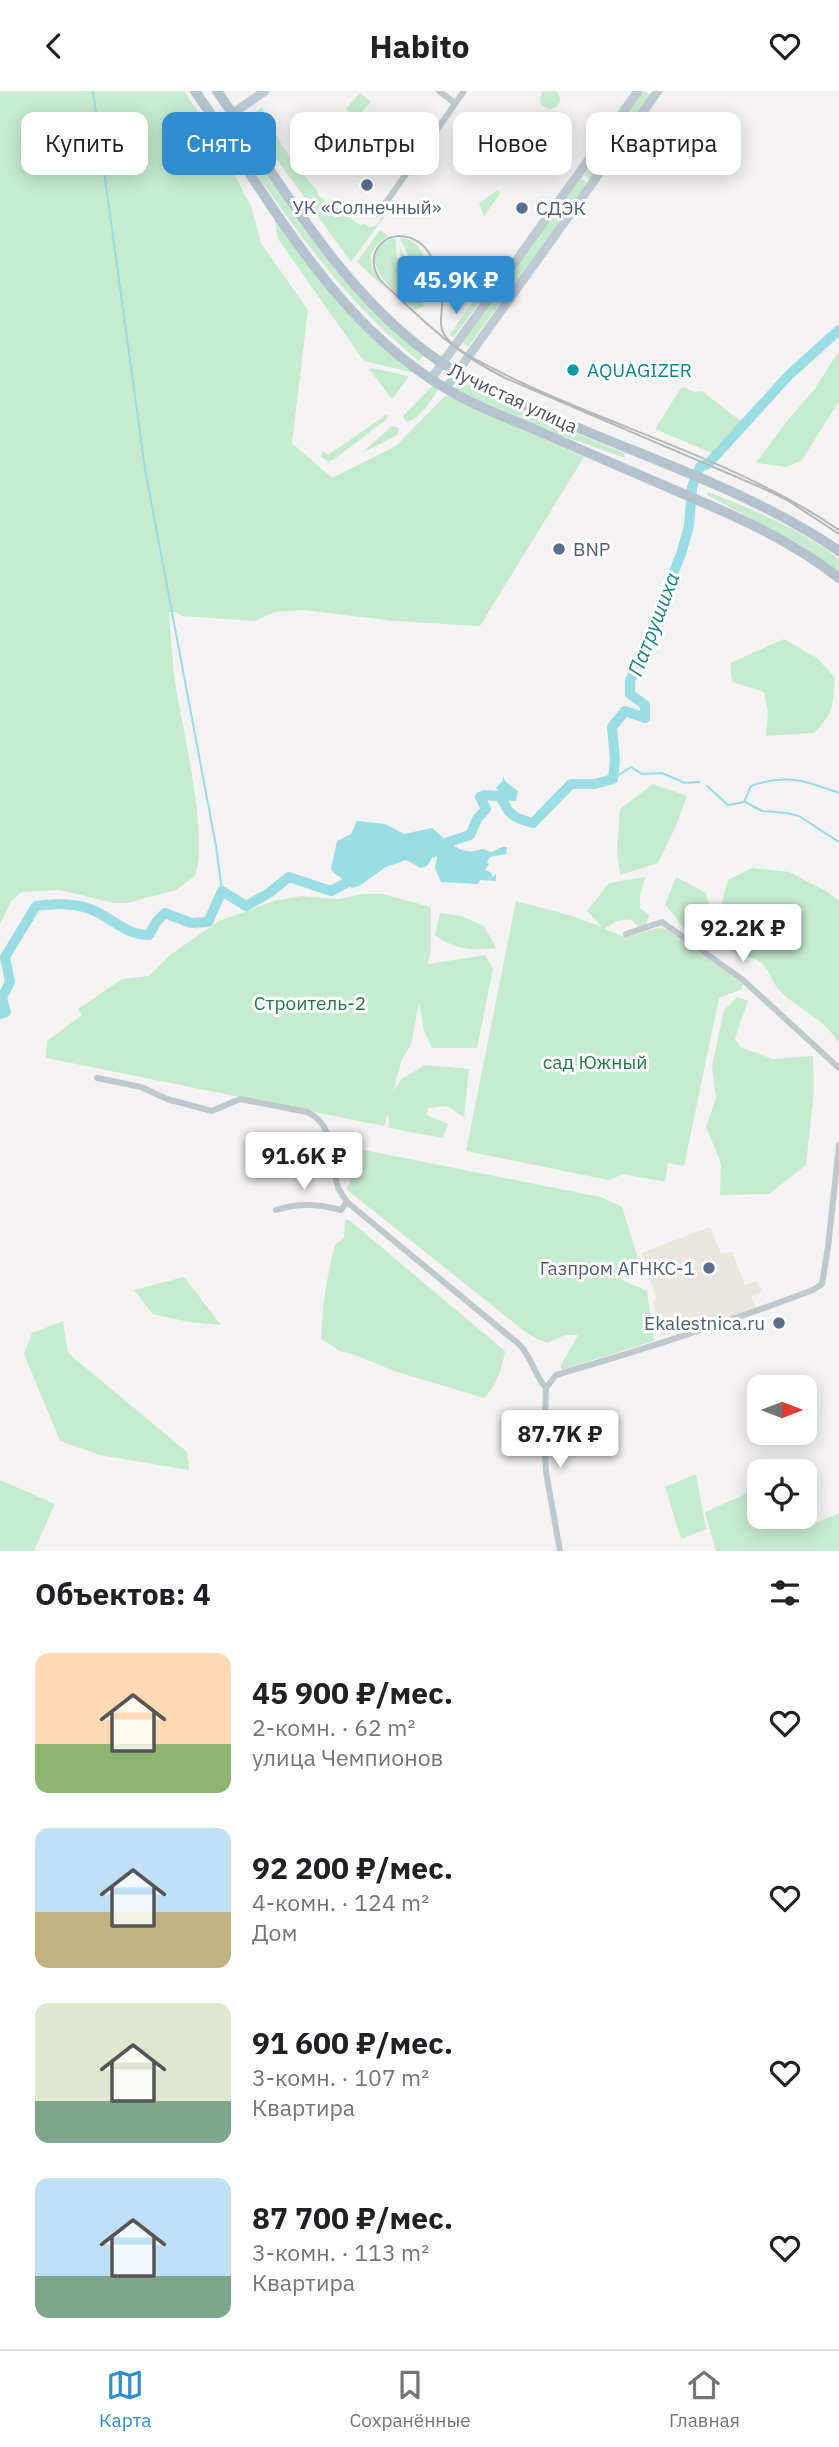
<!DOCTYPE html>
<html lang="ru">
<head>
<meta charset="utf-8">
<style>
  :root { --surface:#fff; --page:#f6f6f6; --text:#202124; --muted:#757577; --line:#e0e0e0; --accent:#318cce }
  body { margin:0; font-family:"IBM Plex Sans",sans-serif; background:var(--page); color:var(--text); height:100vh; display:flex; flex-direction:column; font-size:26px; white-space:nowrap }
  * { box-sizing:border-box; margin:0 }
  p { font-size:23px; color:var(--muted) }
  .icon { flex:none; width:38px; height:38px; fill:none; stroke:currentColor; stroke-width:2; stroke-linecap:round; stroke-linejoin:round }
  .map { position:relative; height:1460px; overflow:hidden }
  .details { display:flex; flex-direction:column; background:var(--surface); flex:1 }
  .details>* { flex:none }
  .banner { position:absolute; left:21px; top:21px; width:798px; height:63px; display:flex; gap:14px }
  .needle { width:46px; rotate:90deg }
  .tools { position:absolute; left:747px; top:1284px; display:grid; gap:14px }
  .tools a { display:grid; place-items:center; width:70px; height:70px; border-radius:14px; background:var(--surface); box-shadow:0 4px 18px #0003; font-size:35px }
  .price { position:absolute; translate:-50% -60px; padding:0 16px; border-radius:7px; background:#fff; color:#222; font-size:23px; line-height:46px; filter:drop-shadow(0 2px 4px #0008) }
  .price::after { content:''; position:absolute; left:50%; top:42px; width:21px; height:16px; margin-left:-10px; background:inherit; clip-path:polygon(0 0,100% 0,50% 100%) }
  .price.on { background:var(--accent); color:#fff }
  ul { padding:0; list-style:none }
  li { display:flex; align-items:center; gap:21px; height:175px; padding:0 35px }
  li span { display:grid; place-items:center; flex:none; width:196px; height:140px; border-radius:14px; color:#555 }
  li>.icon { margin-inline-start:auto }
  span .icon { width:84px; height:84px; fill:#fffc; stroke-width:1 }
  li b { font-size:30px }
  h2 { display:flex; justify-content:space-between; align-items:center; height:84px; padding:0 35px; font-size:30px }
  .pill { padding:0 24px; border-radius:14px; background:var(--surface); box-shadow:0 4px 18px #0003; font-size:24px; line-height:63px }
  .pill.on { background:var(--accent); color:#fff }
  header { display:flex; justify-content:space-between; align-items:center; height:91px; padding:0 35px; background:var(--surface); font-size:32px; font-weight:700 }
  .tab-bar { display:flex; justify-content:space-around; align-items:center; height:98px; border-top:2px solid var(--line); background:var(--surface); font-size:19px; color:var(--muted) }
  .tab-bar a { display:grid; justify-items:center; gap:4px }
  .tab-bar .on { color:var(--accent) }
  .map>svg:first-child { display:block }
</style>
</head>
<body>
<header><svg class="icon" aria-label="back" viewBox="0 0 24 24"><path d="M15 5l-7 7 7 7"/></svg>Habito<svg class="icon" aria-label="heart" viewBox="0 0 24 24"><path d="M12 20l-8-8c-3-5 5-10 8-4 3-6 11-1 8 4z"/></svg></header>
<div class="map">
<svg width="839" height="1460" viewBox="0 0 839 1460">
  <rect width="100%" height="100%" fill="#f4f2f2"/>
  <polygon fill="#eae6e0" points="710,1136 721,1162 732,1161 745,1194 756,1190 762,1200 751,1206 757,1217 693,1239 691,1235 661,1245 653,1210 656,1207 641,1162"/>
  <g fill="#c7ebd0">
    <circle cx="550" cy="8" r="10"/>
    <path d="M0,0h184l27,41 40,74 10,37 47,67 -16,133 40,35 64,-32 48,-49 5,-1 135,61 -104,169 -86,-5 -90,-11 -29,2 -21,9 -72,-5 -6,-4h-7c2,25 3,51 7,76 7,43 33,149 19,188l-19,14 -49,13h-13l-55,-13 -37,2 -11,9 -11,23z"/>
    <polygon points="643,0 651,4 591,89 584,84"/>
    <polygon points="360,2 371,11 357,27 346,18"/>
    <path d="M262,16c12,29 33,60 55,83l1,5 42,30 5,-1 4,3c13,-1 9,-7 15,-15l2,2 -35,48 -91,-126 -10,-20z"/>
    <polygon points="367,35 378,45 369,59 357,51"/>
    <path d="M235,38c42,60 81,124 132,176 18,19 38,34 57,50l-5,6c-80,-64 -132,-144 -190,-227z"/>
    <polygon points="581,87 588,93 468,256 462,251"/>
    <polygon points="498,99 500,103 484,125 479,112"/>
    <path d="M274,124c41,58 80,114 138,156l-1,1 -47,-11 -86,-122z"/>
    <path d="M380,139l8,6c-35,22 -9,46 11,65l-42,-39z"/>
    <path d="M395,147l6,60c-17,-16 -47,-48 -6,-60z"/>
    <path d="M400,147c14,1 20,8 24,21l-6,11h-4z"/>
    <polygon points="400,155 413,188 405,203 403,201"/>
    <polygon points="484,193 487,201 453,247 450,244"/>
    <polygon points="412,194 416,194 424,215 415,219 404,209"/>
    <polygon points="839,260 839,310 802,369 786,376 756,372 787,330 814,299"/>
    <polygon points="372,277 408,285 408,287 393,307 391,307 370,279"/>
    <polygon points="458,289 537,326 624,362 625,367 546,339 455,298"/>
    <path d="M434,293l4,6c-8,12 -18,29 -32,32l-3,-6z"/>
    <polygon points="684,296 695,301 702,300 743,332 714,363 655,338 681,297"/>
    <polygon points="388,324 386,329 333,369 328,371 321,365 323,360 328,364 386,324"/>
    <polygon points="392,335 399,337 397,344 362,362"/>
    <path d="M708,401c45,17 93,38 131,67v14l-36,-27 -96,-51z"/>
    <path d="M784,548l33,19 18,20c-2,27 -1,35 -21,55l-48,3 2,-23 -4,-21 -32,-10 -2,-19z"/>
    <polygon points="653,693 687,705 675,737 658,772 620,784 617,760 620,718"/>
    <path d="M752,777l37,4 37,19 13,10v143c-12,-24 -42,-35 -60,-54 -8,-9 -10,-24 -22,-30 -9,-5 -22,-4 -30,-12 -16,-16 -4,-50 1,-68z"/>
    <path d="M645,786l-5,19v12l9,7 -3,11 -8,1 -6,-7c-10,-2 -19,2 -28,9l21,8 33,-9 8,1 77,55 -1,5 -23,9 -35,168 -16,-3 -3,19 -41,-8 -16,6 -142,-29 50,-250 56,15 30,11 -15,-16 22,-28z"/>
    <polygon points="676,786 706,802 718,856 690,845 665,813"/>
    <polygon points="364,803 382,803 431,816 431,857 428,873 485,864 493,878 477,957 432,957 424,940 419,911 411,954 402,968 393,1000 402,988 425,974 469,978 464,1026 446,1015 428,1017 427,1024 448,1033 443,1047 389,1037 388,1022 384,1035 46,967 47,950 82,924 78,918 122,888 149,885 170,864 219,830 274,810 301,805 337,808"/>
    <path d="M440,822l22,3 22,10 12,22c-25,3 -40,2 -61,-13z"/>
    <polygon points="737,906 748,910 735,947 740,956 773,968 813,965 814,1000 806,1074 769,1103 720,1104 721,1073 706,1035 716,1008 712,975 724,919"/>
    <polygon points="348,1056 601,1106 622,1116 639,1170 616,1186 647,1200 654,1250 561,1279 561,1274 578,1244 565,1244 547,1252 528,1243 346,1098 354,1084 352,1076 345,1075 344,1067"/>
    <path d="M345,1129h4l156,131c-3,18 -8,33 -21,47l-90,-27 -36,-15 -18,-5 -19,-12c1,-32 6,-64 14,-94l9,-7z"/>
    <polygon points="184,1186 221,1234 189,1231 153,1223 134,1199"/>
    <polygon points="63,1230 68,1262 187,1361 189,1379 100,1364 60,1350 24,1263 32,1242"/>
    <polygon points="696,1383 706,1438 681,1448 665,1396"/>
    <polygon points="0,1389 55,1413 34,1460 0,1460"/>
    <polygon points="759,1397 760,1426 798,1426 802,1438 839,1422 839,1460 716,1460 705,1421"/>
  </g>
  <g fill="#9adde2">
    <polygon points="503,685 506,691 518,700 516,710 502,709 501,713 494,704 491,705 491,703 497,702 498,699 496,697 503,689"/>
    <path d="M357,730l28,3 19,10 28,-6c14,12 30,30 50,21l10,3 10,-5h5l-1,7 -16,3 -3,5 2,2 -4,6 7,3v4l4,-3v7l-16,-1 -2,4 -37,-2 -6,-14 2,-12 -5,2 -5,8 -6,2 -15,-8 -20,7 -27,19 -8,2c-4,-10 -15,-10 -20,-19l6,-28 14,-7z"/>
  </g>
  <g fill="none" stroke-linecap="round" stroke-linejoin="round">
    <g stroke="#9adde2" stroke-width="2">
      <polyline points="93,0 145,378 216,755 222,800"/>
      <polyline points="613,688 631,676 642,683 662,682 685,692 699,691"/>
      <path d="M707,695l21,19 16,-3 7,-16c34,-13 55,-5 88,7"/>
      <polyline points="745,711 762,720 787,722 799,725 839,751"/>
    </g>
    <g stroke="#9adde2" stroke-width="10">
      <path d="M436,755l34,-11 7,-16 9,-10 -6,-12 4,-2 15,1c3,3 5,7 7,11 5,10 16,13 27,16l38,-39h24l18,-5 2,-19 -3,-33 13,-16 20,7v-13l-15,-11v-13l51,-127 8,-28 3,-39 8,-20 8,-3 81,-89 50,-45"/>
      <path d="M0,923l6,-2 -4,-14 8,-16 -5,-25 31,-51c19,-2 36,-4 54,3 22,8 34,26 59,26l8,-14 8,-8 26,10 17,-1 14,-31 24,15 23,-13 20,-16 42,14 17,-9 8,-10"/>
    </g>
    <g stroke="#c0c8cc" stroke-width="6">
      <polyline points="439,0 455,12"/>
      <polyline points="378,123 464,0"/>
      <polyline points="626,843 662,831 743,889 839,977"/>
      <path d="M97,987l44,9 26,12 45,12 28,-12 67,13c31,14 21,49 31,75 2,5 6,10 9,15l173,143c13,15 15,31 26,43"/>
      <path d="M276,1119c20,-7 44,-6 65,0l6,-8"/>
      <path d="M560,1460l-14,-79 -2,-33 2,-51 10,-13c87,-25 172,-53 257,-85l9,-6 6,-37 11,-102"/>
    </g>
    <g stroke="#c0cad1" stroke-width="9">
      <polyline points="232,23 265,0"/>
      <polyline points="431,288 638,0"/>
      <polyline points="446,297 658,0"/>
    </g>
    <g stroke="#b5c4cc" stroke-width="10">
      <path d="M195,0c73,105 136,229 250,297 28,17 60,29 91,42 45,20 90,39 136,59 59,25 116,49 167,89"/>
      <path d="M217,0c63,92 121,196 212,263 33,24 71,40 108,56 101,46 210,78 302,141"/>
    </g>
    <path stroke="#b5b8bb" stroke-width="2" d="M839,439c-105,-72 -232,-103 -345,-161 -16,-8 -37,-18 -48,-32 -9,-11 -3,-24 -4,-36 -1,-19 -7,-47 -22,-58 -29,-21 -61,9 -39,38 39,37 75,73 124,97l255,109 27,13 52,34"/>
  </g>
  <g fill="#5c6f8a" stroke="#fff" stroke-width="2.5">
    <circle cx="367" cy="94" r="7"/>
    <circle cx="522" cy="117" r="7"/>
    <circle cx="559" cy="458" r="7"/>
    <circle cx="709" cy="1177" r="7"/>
    <circle cx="779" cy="1232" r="7"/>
  </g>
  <circle fill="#0f9aa8" stroke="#fff" stroke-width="2.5" cx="573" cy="279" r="7"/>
  <g text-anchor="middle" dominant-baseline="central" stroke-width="6" stroke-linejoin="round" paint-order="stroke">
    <g font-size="19" fill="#4e5e75" stroke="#fff" text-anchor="start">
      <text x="367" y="116" text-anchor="middle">УК «Солнечный»</text>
      <text x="536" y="117">СДЭК</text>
      <text x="573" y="458">BNP</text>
      <text x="695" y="1177" text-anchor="end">Газпром АГНКС-1</text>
      <text x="765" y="1232" text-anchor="end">Ekalestnica.ru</text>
    </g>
    <g font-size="19" fill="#0d838f" stroke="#fff" text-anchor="start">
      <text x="587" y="279">AQUAGIZER</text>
    </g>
    <g font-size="19" fill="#4c575d" stroke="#fff">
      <text transform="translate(513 307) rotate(25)">Лучистая улица</text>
    </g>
    <g font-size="19" fill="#247742" stroke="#fff">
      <text x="310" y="912">Строитель-2</text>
      <text x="595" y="971">сад Южный</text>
    </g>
    <g font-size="21" font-style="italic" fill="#1d8088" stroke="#fff">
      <text transform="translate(653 533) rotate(-69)">Патрушиха</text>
    </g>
  </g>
</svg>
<div class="tools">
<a><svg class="needle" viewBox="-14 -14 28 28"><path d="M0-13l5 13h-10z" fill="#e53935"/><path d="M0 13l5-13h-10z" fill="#757577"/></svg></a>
<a><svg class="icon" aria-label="locate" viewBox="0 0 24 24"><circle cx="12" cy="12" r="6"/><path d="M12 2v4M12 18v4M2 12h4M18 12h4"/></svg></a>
</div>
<b class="price on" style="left:456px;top:225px">45.9K ₽</b>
<b class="price" style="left:743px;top:873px">92.2K ₽</b>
<b class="price" style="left:304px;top:1101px">91.6K ₽</b>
<b class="price" style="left:560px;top:1379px">87.7K ₽</b>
<div class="banner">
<a class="pill">Купить</a>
<a class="pill on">Снять</a>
<a class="pill">Фильтры</a>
<a class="pill">Новое</a>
<a class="pill">Квартира</a>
</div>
</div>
<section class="details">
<h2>Объектов: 4<svg class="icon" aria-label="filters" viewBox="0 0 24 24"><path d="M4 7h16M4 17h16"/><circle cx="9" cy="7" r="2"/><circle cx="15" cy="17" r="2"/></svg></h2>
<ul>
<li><span style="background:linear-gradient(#ffd9b3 65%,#8fb573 0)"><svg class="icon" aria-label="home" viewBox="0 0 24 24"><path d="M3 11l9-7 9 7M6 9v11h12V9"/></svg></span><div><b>45 900 ₽/мес.</b><p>2-комн. · 62 m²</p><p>улица Чемпионов</p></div><svg class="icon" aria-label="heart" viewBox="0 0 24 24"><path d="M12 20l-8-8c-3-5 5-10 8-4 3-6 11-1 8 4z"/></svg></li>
<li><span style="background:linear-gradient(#bfe0f5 60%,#c2b280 0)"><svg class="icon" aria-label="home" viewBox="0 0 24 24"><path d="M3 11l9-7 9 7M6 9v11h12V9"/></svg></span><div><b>92 200 ₽/мес.</b><p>4-комн. · 124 m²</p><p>Дом</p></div><svg class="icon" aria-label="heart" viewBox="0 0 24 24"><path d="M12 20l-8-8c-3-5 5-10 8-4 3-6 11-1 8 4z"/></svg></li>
<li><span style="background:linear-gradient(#dfe7d0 70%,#7fa58c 0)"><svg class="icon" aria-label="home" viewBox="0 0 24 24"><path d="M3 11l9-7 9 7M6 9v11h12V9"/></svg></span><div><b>91 600 ₽/мес.</b><p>3-комн. · 107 m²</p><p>Квартира</p></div><svg class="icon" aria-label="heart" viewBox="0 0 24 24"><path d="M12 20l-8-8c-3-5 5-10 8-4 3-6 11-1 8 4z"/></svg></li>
<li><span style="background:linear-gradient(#bfe0f5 70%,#7fa58c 0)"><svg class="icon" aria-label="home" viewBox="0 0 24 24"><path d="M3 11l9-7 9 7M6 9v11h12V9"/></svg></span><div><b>87 700 ₽/мес.</b><p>3-комн. · 113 m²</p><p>Квартира</p></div><svg class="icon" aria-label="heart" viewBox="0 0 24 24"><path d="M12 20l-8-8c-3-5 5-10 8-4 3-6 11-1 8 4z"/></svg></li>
</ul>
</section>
<nav class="tab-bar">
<a class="on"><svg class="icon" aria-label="map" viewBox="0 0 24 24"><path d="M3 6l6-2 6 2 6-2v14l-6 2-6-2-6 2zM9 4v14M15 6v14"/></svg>Карта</a>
<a><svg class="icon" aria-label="saved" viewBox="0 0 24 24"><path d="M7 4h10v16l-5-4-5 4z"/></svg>Сохранённые</a>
<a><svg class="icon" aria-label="home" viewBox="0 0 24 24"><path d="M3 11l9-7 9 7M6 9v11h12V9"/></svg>Главная</a>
</nav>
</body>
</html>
